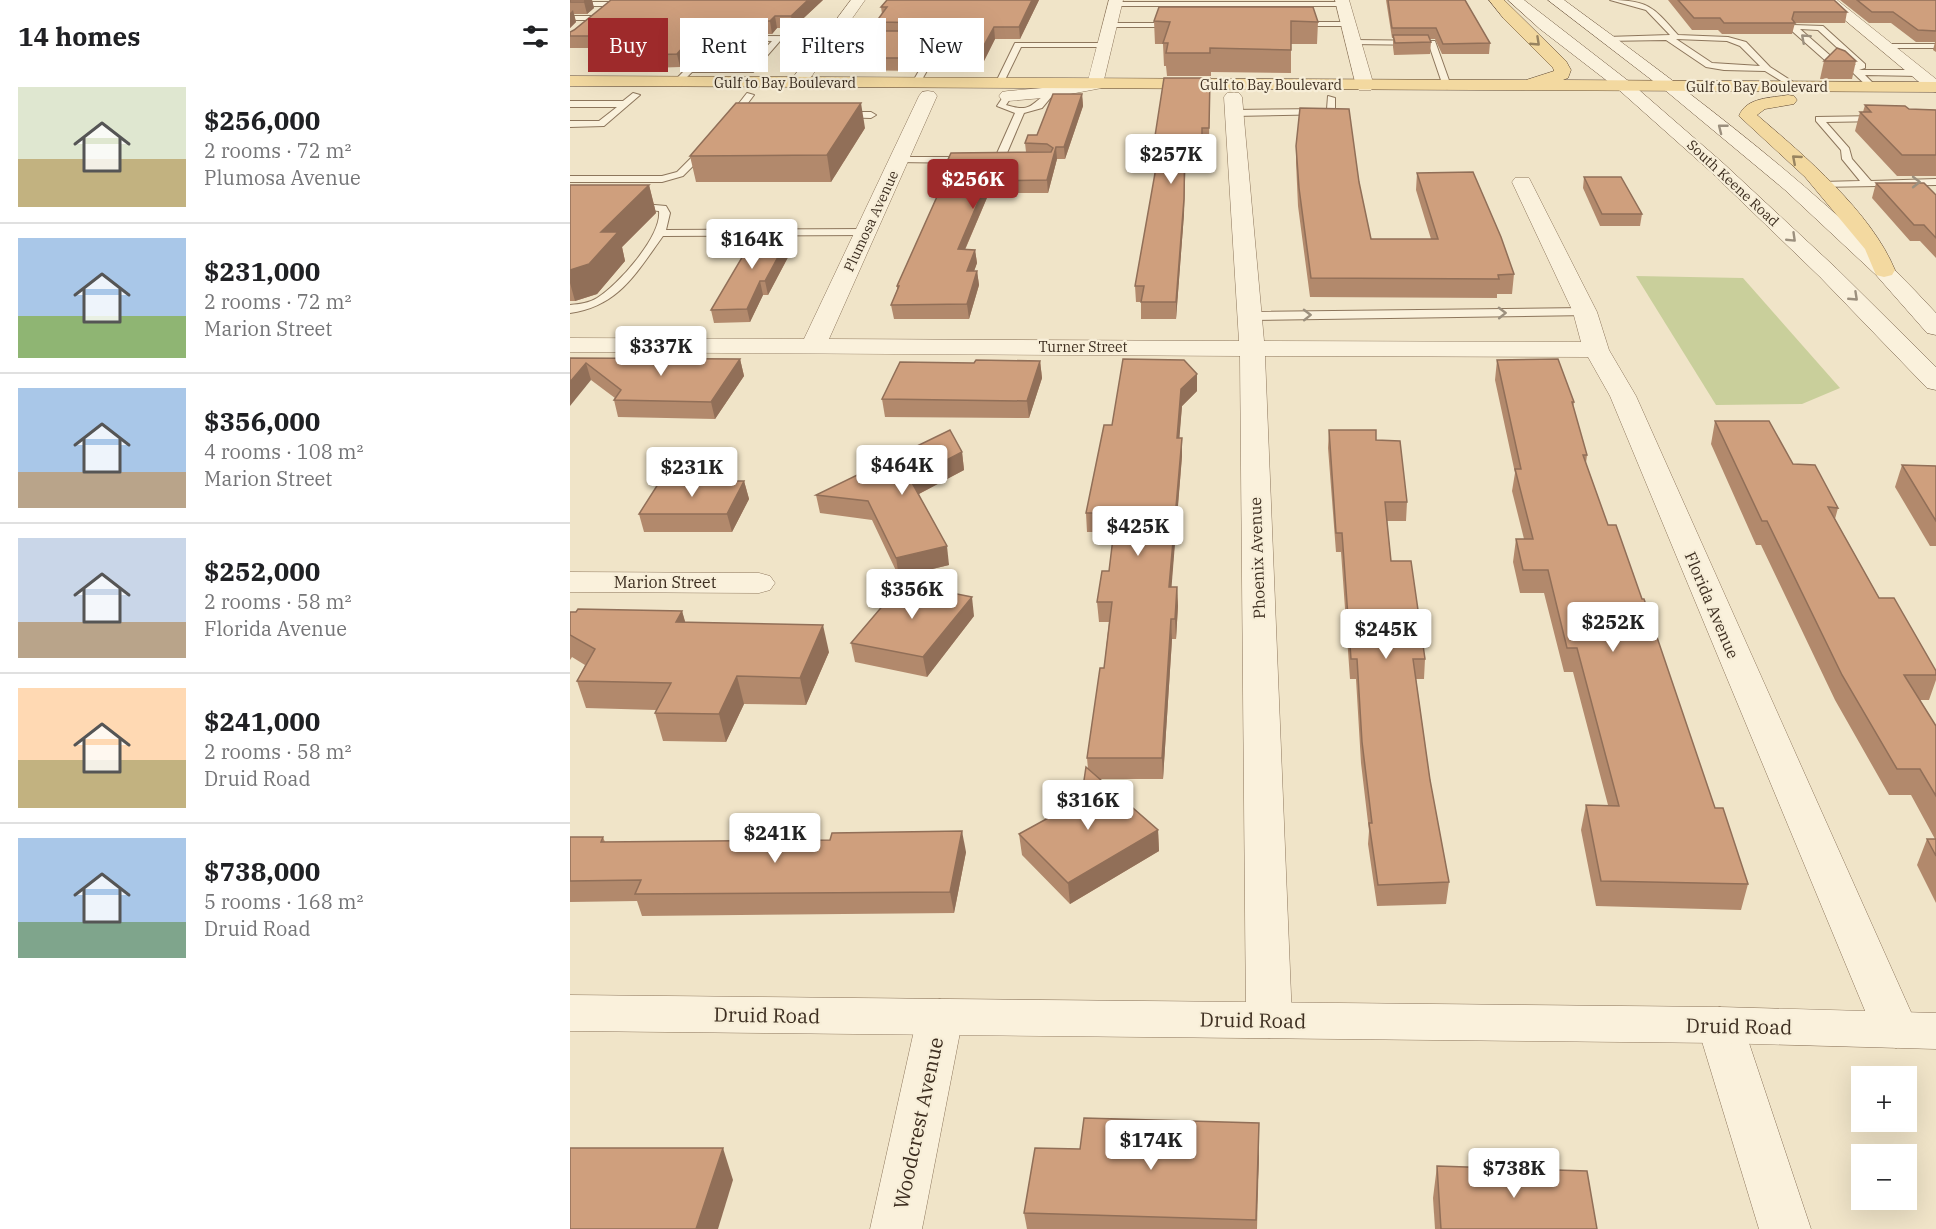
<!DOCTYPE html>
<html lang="en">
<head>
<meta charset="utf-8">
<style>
  :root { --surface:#fff; --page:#f2f2f2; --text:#202124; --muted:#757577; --line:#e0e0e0; --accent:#9e2a2b }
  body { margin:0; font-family:"IBM Plex Serif",serif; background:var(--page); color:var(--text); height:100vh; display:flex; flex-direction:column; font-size:22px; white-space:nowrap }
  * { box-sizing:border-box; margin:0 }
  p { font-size:20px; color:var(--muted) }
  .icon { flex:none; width:33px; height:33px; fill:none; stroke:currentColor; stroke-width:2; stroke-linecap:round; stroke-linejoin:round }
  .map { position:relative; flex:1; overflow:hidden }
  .sheet { display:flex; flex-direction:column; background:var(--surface); width:570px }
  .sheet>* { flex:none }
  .hud { position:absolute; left:18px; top:18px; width:570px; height:54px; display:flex; gap:12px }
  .controls { position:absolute; left:1281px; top:1066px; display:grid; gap:12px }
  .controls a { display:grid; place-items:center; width:66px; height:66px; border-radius:0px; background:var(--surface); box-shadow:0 6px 24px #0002; font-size:30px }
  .price { position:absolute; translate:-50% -51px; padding:0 14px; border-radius:6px; background:#fff; color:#222; font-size:20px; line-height:39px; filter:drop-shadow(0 2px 3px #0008) }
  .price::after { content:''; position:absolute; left:50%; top:36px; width:18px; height:14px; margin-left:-9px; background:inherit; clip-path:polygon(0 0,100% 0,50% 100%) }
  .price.on { background:var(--accent); color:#fff }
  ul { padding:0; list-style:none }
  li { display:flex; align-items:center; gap:18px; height:150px; padding:0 18px }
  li+li { border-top:2px solid var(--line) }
  li span { display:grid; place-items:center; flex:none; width:168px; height:120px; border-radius:0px; color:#555 }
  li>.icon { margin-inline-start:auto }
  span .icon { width:72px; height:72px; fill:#fffc; stroke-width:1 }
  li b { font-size:26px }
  h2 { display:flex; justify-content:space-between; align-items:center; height:72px; padding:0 18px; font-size:26px }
  .chip { padding:0 21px; border-radius:0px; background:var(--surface); box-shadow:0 6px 24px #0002; font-size:21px; line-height:54px }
  .chip.on { background:var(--accent); color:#fff }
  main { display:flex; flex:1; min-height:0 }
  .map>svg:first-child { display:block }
</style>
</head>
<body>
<main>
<section class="sheet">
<h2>14 homes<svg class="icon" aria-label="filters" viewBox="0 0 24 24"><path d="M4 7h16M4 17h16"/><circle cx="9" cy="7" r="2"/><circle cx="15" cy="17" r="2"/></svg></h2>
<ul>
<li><span style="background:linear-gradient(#dfe7d0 60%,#c2b280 0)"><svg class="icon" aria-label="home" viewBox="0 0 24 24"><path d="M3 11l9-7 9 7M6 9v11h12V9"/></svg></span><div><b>$256,000</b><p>2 rooms · 72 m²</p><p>Plumosa Avenue</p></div></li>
<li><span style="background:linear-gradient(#a9c7e8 65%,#8fb573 0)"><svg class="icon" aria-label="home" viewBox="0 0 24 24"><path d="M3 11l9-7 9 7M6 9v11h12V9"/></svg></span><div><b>$231,000</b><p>2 rooms · 72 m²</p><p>Marion Street</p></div></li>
<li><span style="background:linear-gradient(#a9c7e8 70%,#b9a48a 0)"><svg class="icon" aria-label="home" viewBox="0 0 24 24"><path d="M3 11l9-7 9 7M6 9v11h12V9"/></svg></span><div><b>$356,000</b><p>4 rooms · 108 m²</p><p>Marion Street</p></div></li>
<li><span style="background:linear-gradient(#c9d6e8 70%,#b9a48a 0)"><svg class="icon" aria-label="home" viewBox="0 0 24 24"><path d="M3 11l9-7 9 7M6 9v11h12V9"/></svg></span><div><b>$252,000</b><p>2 rooms · 58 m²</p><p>Florida Avenue</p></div></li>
<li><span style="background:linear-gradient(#ffd9b3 60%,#c2b280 0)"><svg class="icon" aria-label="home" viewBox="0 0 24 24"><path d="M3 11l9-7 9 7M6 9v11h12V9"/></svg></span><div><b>$241,000</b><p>2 rooms · 58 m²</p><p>Druid Road</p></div></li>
<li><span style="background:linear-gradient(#a9c7e8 70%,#7fa58c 0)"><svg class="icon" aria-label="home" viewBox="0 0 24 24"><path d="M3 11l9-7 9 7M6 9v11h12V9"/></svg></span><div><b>$738,000</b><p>5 rooms · 168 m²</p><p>Druid Road</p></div></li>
</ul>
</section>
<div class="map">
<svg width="1366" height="1229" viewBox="0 0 1366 1229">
  <rect width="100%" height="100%" fill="#f0e4c8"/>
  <polygon fill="#c9cf9b" points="1066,276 1173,278 1270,388 1232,404 1146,405"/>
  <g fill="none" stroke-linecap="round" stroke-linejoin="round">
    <defs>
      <g id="service">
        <path d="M1040,0c39,0 44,8 68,35l50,2 18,5 24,25 31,20 -7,2 -29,-18 -41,-1 -18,-3 -40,-27 -62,1v-4h3l63,-2 -24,-25zM1106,39l51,2 13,5 20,20 -48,-3z"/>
        <polygon points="0,2 43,2 47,4 43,6 0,6"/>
        <polygon points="545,2 773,2 777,4 773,6 542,6"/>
        <polygon points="0,16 24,16 28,18 24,20 0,20"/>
        <polygon points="727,22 779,22 783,24 779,26 724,26 724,22"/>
        <polygon points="541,23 606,23 610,25 606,27 538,27 538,23"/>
        <path d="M1223,25l30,1 42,38v4l-6,2h59l4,3 -4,3 -53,-1 12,12 -7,2 -20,-19 -23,-8 -35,-31zM1230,29l18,1 38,35 -23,-7z"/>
        <polygon points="169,36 371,37 375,39 350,83 346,86 342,83 366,41 210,41 183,72 122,72 115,79 108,77 115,70 112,67 115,60 137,41 144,43 121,66 178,67 202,41 172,40 169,40"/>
        <polygon points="784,40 865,41 881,86 877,89 873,86 859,45 781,44 780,42"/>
        <polygon points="445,43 536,43 540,45 536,47 451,47 433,84 426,86 425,84"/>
        <polygon points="1315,44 1366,44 1366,48 1312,48 1312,44"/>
        <polygon points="63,93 70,95 34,126 0,127 0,121 29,121 47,107 0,107 0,101 53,101"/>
        <polygon points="177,93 184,95 163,123 157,123 155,121"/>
        <path d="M478,93l4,3 -10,12 -18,5 -20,47 -8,2 -2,-2 21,-47 -18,-7 8,-12 7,2 -6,9c26,8 24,-1 42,-12z"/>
        <polygon points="758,96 765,98 765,114 664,116 660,113 664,110 757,109"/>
        <polygon points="271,112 301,112 306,115 301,118 268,117 268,113"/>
        <polygon points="1308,116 1313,119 1311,121 1256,122 1279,148 1282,159 1301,181 1366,179 1366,185 1248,187 1248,183 1252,182 1290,181 1272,159 1271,150 1246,121 1246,117"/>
        <polygon points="134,145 142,147 113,176 92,182 0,182 0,176 92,176 107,172"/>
        <polygon points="329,157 401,157 406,160 401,163 326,162 324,160"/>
        <path d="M62,203l34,3 4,7 -4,17 201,-1 5,3 -5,3 -204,1c-27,37 -44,70 -93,77v-8c10,-1 19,-2 27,-7 21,-13 65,-62 62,-87l-31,-3 -1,-2z"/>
        <polygon points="1015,308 1019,309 1019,315 679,320 673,316 679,312"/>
      </g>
      <g id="minor">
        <polygon points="281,0 295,0 234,87 222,87 219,83"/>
        <polygon points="539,0 553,0 532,88 484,97 438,101 432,100 429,96 432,92 438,91 484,87 518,80"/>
        <polygon points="765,0 779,0 804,86 801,90 789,90 786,86"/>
        <polygon points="1251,0 1267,0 1366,79 1366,92 1360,91"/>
        <polygon points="358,91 364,92 367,96 259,339 669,341 654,97 657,93 669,93 672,97 694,341 1011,342 1003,312 942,182 945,178 959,178 1027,312 1039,350 1066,396 1349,1030 1342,1043 1326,1048 1310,1043 1303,1030 1040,396 1018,357 695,356 722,1020 715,1033 699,1038 683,1033 676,1020 670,356 0,352 0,338 234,339 349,96 352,92"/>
        <polygon points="0,572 189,573 200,576 205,583 200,590 189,593 0,592"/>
        <polygon points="370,999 386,1004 393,1017 352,1229 300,1229 347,1017 354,1004"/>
        <polygon points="1150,1007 1166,1012 1173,1025 1241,1229 1189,1229 1127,1025 1134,1012"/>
      </g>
      <polygon id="tertiary" points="0,995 1150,1007 1366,1013 1366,1049 1150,1043 0,1031"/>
      <g id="secondary">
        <polygon points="938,0 954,0 1061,83 1153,163 1266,268 1366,367 1366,390 1357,388 1250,277 1140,171 1049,90 970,29"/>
        <path d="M978,0h16c131,96 262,193 372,313v22l-9,-2 -51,-58 -91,-85 -119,-99z"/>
      </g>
      <g id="primary">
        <polygon points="919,0 934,0 996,61 1001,70 998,78 993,80 1366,82 1366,92 0,86 0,76 956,80 984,71 983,68 934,19"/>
        <path d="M1218,95l6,1 3,4 -3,4 -29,5 -8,6c48,41 114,97 138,155l-3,5 -8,2 -8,-2 -11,-26 -60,-72 -66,-61c7,-19 32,-18 49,-21z"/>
      </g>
    </defs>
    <use href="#service" stroke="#8d765c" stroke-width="2"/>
    <use href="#minor" stroke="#8d765c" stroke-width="1"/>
    <use href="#tertiary" stroke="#8d765c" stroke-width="1"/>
    <use href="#secondary" stroke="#6f573f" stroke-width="1"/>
    <use href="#primary" stroke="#5b4430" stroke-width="1"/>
    <use href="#service" fill="#faf1dc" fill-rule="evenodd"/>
    <use href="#minor" fill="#faf1dc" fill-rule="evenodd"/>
    <use href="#tertiary" fill="#faf1dc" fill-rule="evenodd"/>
    <use href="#secondary" fill="#faf1dc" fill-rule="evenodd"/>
    <use href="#primary" fill="#f3d9a0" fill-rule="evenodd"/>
  </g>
  <g fill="#b2896c">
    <polygon points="0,0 22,0 24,8 17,14 4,14 6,22 0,28"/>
    <polygon points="253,0 223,28 207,28 202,34 192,34 194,43 173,65 125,64 122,52 110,67 25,70 22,57 32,48 0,48 0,32"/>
    <polygon points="317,0 469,0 450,39 425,39 409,71 360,71 358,58 371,35 361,35 362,43 346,71 281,70 279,58 307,31 306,22 312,14 311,7"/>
    <polygon points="816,0 895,0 920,43 919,54 872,54 865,39 859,39 861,42 860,54 824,55 823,47 823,38 822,38"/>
    <polygon points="1098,0 1264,0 1277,12 1275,23 1225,23 1222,34 1152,34 1148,30 1122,30"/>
    <polygon points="1270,0 1366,0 1366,52 1363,50 1365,42 1346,42 1321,23 1299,23"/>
    <polygon points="584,21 748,22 747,44 721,44 721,73 641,72 641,76 597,76 596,66 594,66 593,44 585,44"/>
    <polygon points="1254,61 1286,61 1282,79 1250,79"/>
    <polygon points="640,78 639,141 632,141 632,149 616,149 614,214 606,319 571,319 571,302 566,302 565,286 585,176 584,162 586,149 585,136"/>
    <polygon points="512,94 513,106 495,159 487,159 478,193 419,193 395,250 405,250 407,263 404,271 407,271 409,285 399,319 324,319 321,305 327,290 327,286 370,190 368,181 456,152 455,143 467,135"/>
    <polygon points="1295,105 1339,109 1366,110 1366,176 1327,176 1285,131 1290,112 1293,112"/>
    <polygon points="295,128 261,182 126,182 120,156"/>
    <polygon points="726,146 789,182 801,239 861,239 846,190 847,173 944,274 942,294 927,294 927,298 740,297 728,206 726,162"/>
    <polygon points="1014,177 1072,214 1070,226 1030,226 1013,188"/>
    <polygon points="1306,183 1366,195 1366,258 1350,241 1340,241 1302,198"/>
    <polygon points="0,185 79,185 86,213 52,247 55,261 27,294 5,301 0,301"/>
    <polygon points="222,231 225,244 198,295 193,295 180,322 144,323 141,310"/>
    <polygon points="0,358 170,359 174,376 145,419 48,417 44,400 45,398 21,380"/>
    <polygon points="927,360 1004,402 1003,407 1017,455 1016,463 1038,525 1145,808 1178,884 1171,910 1026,906 1011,830 1016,805 1038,805 1003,672 994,672 974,593 950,593 943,562 946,539 954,539 942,491 945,473 925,380"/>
    <polygon points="470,361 472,378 459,418 315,417 312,399 404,363"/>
    <polygon points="627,374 627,391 612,406 609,438 612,438 612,456 601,587 607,587 608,606 606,639 602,639 593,779 529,779 588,830 589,851 500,904 452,855 449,834 511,800 518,769 517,758 534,668 539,622 529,622 527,602 539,571 544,532 517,532 516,513 542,425"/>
    <polygon points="1145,421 1223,464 1268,508 1265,519 1309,598 1366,671 1366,680 1359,700 1350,700 1366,726 1366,903 1347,865 1357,839 1365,839 1341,795 1319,795 1265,700 1191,545 1186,545 1141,444"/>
    <polygon points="759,430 806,440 837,502 836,521 817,521 821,561 855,659 854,679 846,679 860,780 879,882 876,904 807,906 798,844 799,831 791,763 786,679 780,679 771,552 766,552 758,448"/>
    <polygon points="392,452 394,470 349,494 379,565 329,577 302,520 250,513 246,495"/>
    <polygon points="1332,465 1366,466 1366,546 1360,546 1325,487"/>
    <polygon points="174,481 179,499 162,532 74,532 69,514"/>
    <polygon points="112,611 115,623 259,652 236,705 174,704 156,742 93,741 85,713 86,710 16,708 7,681 15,665 2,657 0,660 0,612"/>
    <polygon points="404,616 357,677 285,662 281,643"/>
    <polygon points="0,837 33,837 35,842 396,852 384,913 72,916 67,901 0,902"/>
    <polygon points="689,1155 687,1229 457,1229 454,1213"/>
    <polygon points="867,1166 1027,1229 865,1229 863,1198"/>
  </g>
  <g fill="#916f58">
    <polygon points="16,0 22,0 24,8 17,14 14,2"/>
    <polygon points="238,0 253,0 223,28 221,16"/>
    <polygon points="462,0 469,0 450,39 449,27"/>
    <polygon points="3,10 6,22 0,28 0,13"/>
    <polygon points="205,16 207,28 202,34 200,21"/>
    <polygon points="162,21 164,34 126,47 110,67 107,54 123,35 145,25"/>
    <polygon points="424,27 425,39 409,71 407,58"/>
    <polygon points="191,31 194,43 173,65 171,52"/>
    <polygon points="361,31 362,43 346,71 345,58"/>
    <polygon points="512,94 513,106 495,159 494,147"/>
    <polygon points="291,103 295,128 261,182 257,155"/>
    <polygon points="615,135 614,214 606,319 606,302"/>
    <polygon points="486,147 487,159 478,193 477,180"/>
    <polygon points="417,181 419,193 389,263 388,249"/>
    <polygon points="79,185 86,213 52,247 55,261 27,294 5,301 0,283 0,270 31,232"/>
    <polygon points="222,231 225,244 198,295 195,281"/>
    <polygon points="405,250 407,263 399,285 397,271"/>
    <polygon points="407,271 409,285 399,319 397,304"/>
    <polygon points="190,281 193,295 180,322 177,309"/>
    <polygon points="170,359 174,376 145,419 141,402"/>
    <polygon points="470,361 472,378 459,418 457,401"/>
    <polygon points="16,363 21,380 0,406 0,382"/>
    <polygon points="627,374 627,391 612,406 608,456 607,438 611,389"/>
    <polygon points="612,438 612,456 600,606 599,587"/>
    <polygon points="392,452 394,470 343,497 340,479"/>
    <polygon points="174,481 179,499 162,532 157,514"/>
    <polygon points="377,546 379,565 329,577 326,558"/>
    <polygon points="607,587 608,606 606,639 605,619"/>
    <polygon points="402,597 404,616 357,677 353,657"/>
    <polygon points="112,611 120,638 106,622"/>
    <polygon points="601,619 602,639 593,779 592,758"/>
    <polygon points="253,625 259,652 236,705 230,678"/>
    <polygon points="167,676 174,704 156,742 149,714"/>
    <polygon points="588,830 589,851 500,904 498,883"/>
    <polygon points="392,831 396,852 384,913 380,892"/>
    <polygon points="689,1123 689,1155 686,1229"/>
    <polygon points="153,1148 163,1180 148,1229 126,1229"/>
  </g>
  <g fill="#cf9f7d" stroke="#916f58" stroke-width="1.5">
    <polygon points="0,0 16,0 14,2 0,2"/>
    <polygon points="41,0 238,0 221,16 205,16 200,21 162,21 145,25 123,35 107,54 22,57 47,36 0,36 0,32 4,30"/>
    <polygon points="317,0 462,0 449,27 424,27 407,58 358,58 376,28 375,25 370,23 306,22 317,7 311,7"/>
    <polygon points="818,0 895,0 920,43 873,44 866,28 822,28"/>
    <polygon points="1108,0 1264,0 1277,12 1224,12 1222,19 1225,23 1154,23 1150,18 1124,18"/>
    <polygon points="1287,0 1366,0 1366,31 1348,30 1323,12 1302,12"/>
    <polygon points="589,7 743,7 748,22 721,21 721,50 640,48 640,53 596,53 598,43 593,43 600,22 584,21"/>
    <polygon points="162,30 191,31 171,52 122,52 132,41 149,33"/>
    <polygon points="299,31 361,31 345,58 279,58"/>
    <polygon points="823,35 858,35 861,42 825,43"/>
    <polygon points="1267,48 1275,51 1286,61 1254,61"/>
    <polygon points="594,78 640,78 639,128 632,128 632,135 615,135 614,199 606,302 571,302 574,286 565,286 587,162 584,162 588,136 585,136"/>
    <polygon points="483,94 512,94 494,147 486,147 477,180 417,181 388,249 405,250 397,271 407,271 397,304 321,305 329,286 327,286 374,181 368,181 381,153 481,152 483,148 477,144 455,143 458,135 467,135"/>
    <polygon points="166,103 291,103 257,155 120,156"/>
    <polygon points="1295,105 1335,106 1339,109 1366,110 1366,155 1332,155 1290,112 1301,112"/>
    <polygon points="730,108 779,109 789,182 801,239 868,239 847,173 903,172 931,237 944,274 928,275 929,279 741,278 729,188 726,146"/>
    <polygon points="1014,177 1051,177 1072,214 1032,214"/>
    <polygon points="1306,183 1354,183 1366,195 1366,238 1354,225 1344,225"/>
    <polygon points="0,185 79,185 31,232 48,232 19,264 0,270"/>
    <polygon points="222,231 195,281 190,281 177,309 141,310 187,232"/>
    <polygon points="0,358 170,359 141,402 44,400 51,390 16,363 0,382"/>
    <polygon points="553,359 614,360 627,374 611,389 607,438 612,438 599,587 607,587 605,619 601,619 592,758 517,758 530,668 534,668 542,602 527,602 532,571 539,571 546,513 516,513 534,425 542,425"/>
    <polygon points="988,359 1004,402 1002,402 1017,455 1013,455 1038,525 1046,525 1072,599 1074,599 1145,808 1153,808 1178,884 1031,881 1016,805 1049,806 1007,648 997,648 978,570 953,570 946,539 963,539 945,469 951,469 927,360"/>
    <polygon points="406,360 470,361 457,401 312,399 330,362 404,363"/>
    <polygon points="1145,421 1199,421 1223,464 1245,465 1268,508 1258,507 1309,598 1324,598 1366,671 1366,675 1334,675 1366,726 1366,796 1350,769 1327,769 1272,675 1197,521 1192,521"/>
    <polygon points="380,430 392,452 340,479 377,546 326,558 298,501 246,495"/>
    <polygon points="759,430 806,430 806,440 830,441 837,502 815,502 821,561 841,561 855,659 843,659 860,780 879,882 808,885 799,823 802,823 792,742 787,659 781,659 772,533 766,533"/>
    <polygon points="1332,465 1366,466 1366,521"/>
    <polygon points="90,481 174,481 157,514 69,514"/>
    <polygon points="332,583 402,597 353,657 281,643"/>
    <polygon points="8,609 112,611 106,622 253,625 230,678 167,676 149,714 85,713 101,683 7,681 25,649 0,635 0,612 6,612"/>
    <polygon points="516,767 588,830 498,883 449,834 511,800"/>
    <polygon points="392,831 380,892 65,894 71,880 0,881 0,837 33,837 31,842 260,840 262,833"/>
    <polygon points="1357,839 1366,839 1366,856"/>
    <polygon points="514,1118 689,1123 686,1220 454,1213 465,1148 510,1149"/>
    <polygon points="0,1148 153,1148 126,1229 0,1229"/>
    <polygon points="867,1166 1017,1171 1027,1229 871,1229"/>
  </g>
  <defs><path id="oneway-chevron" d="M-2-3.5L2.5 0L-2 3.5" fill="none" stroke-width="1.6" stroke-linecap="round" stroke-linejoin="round" transform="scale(1.5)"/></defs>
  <g stroke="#9c907e">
    <use href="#oneway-chevron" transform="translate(1235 38) rotate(-138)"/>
    <use href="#oneway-chevron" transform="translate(1152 128) rotate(-142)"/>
    <use href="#oneway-chevron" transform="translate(1346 182)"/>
    <use href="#oneway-chevron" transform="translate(1222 238) rotate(44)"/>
    <use href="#oneway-chevron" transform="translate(1284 297) rotate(43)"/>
    <use href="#oneway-chevron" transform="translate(932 313) rotate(-1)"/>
    <use href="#oneway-chevron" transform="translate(737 315) rotate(-1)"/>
  </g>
  <g stroke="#988460">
    <use href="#oneway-chevron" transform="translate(966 42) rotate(43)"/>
    <use href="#oneway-chevron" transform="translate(1226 159) rotate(-139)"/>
  </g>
  <g text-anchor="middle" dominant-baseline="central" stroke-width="4.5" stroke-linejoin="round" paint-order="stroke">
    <g font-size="14" fill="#3d2e20" stroke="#f7eed8">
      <text x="215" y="83">Gulf to Bay Boulevard</text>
      <text x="701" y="85">Gulf to Bay Boulevard</text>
      <text x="1187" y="87">Gulf to Bay Boulevard</text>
      <text transform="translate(1163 183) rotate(43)">South Keene Road</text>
      <text transform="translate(301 221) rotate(-65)">Plumosa Avenue</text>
      <text x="513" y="347">Turner Street</text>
    </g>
    <g font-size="16" fill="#3d2e20" stroke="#f7eed8">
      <text transform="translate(687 558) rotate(-92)">Phoenix Avenue</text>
      <text x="95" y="582">Marion Street</text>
      <text transform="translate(1142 605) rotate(67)">Florida Avenue</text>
    </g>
    <g font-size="20" fill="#3d2e20" stroke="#f7eed8">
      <text transform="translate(197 1015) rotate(1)">Druid Road</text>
      <text transform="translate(683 1020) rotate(1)">Druid Road</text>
      <text transform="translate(1169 1026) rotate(1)">Druid Road</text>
      <text transform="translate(348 1123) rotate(-78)">Woodcrest Avenue</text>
    </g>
  </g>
</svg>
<div class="controls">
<a>+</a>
<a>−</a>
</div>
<b class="price" style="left:601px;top:185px">$257K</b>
<b class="price on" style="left:403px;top:210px">$256K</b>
<b class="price" style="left:182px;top:270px">$164K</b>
<b class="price" style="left:91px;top:377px">$337K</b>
<b class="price" style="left:332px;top:496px">$464K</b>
<b class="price" style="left:122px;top:498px">$231K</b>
<b class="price" style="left:568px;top:557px">$425K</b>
<b class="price" style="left:342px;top:620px">$356K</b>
<b class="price" style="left:1043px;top:653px">$252K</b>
<b class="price" style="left:816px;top:660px">$245K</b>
<b class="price" style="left:518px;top:831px">$316K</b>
<b class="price" style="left:205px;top:864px">$241K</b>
<b class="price" style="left:581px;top:1171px">$174K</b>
<b class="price" style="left:944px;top:1199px">$738K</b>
<div class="hud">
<a class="chip on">Buy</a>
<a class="chip">Rent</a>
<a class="chip">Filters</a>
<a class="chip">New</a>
</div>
</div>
</main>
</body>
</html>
